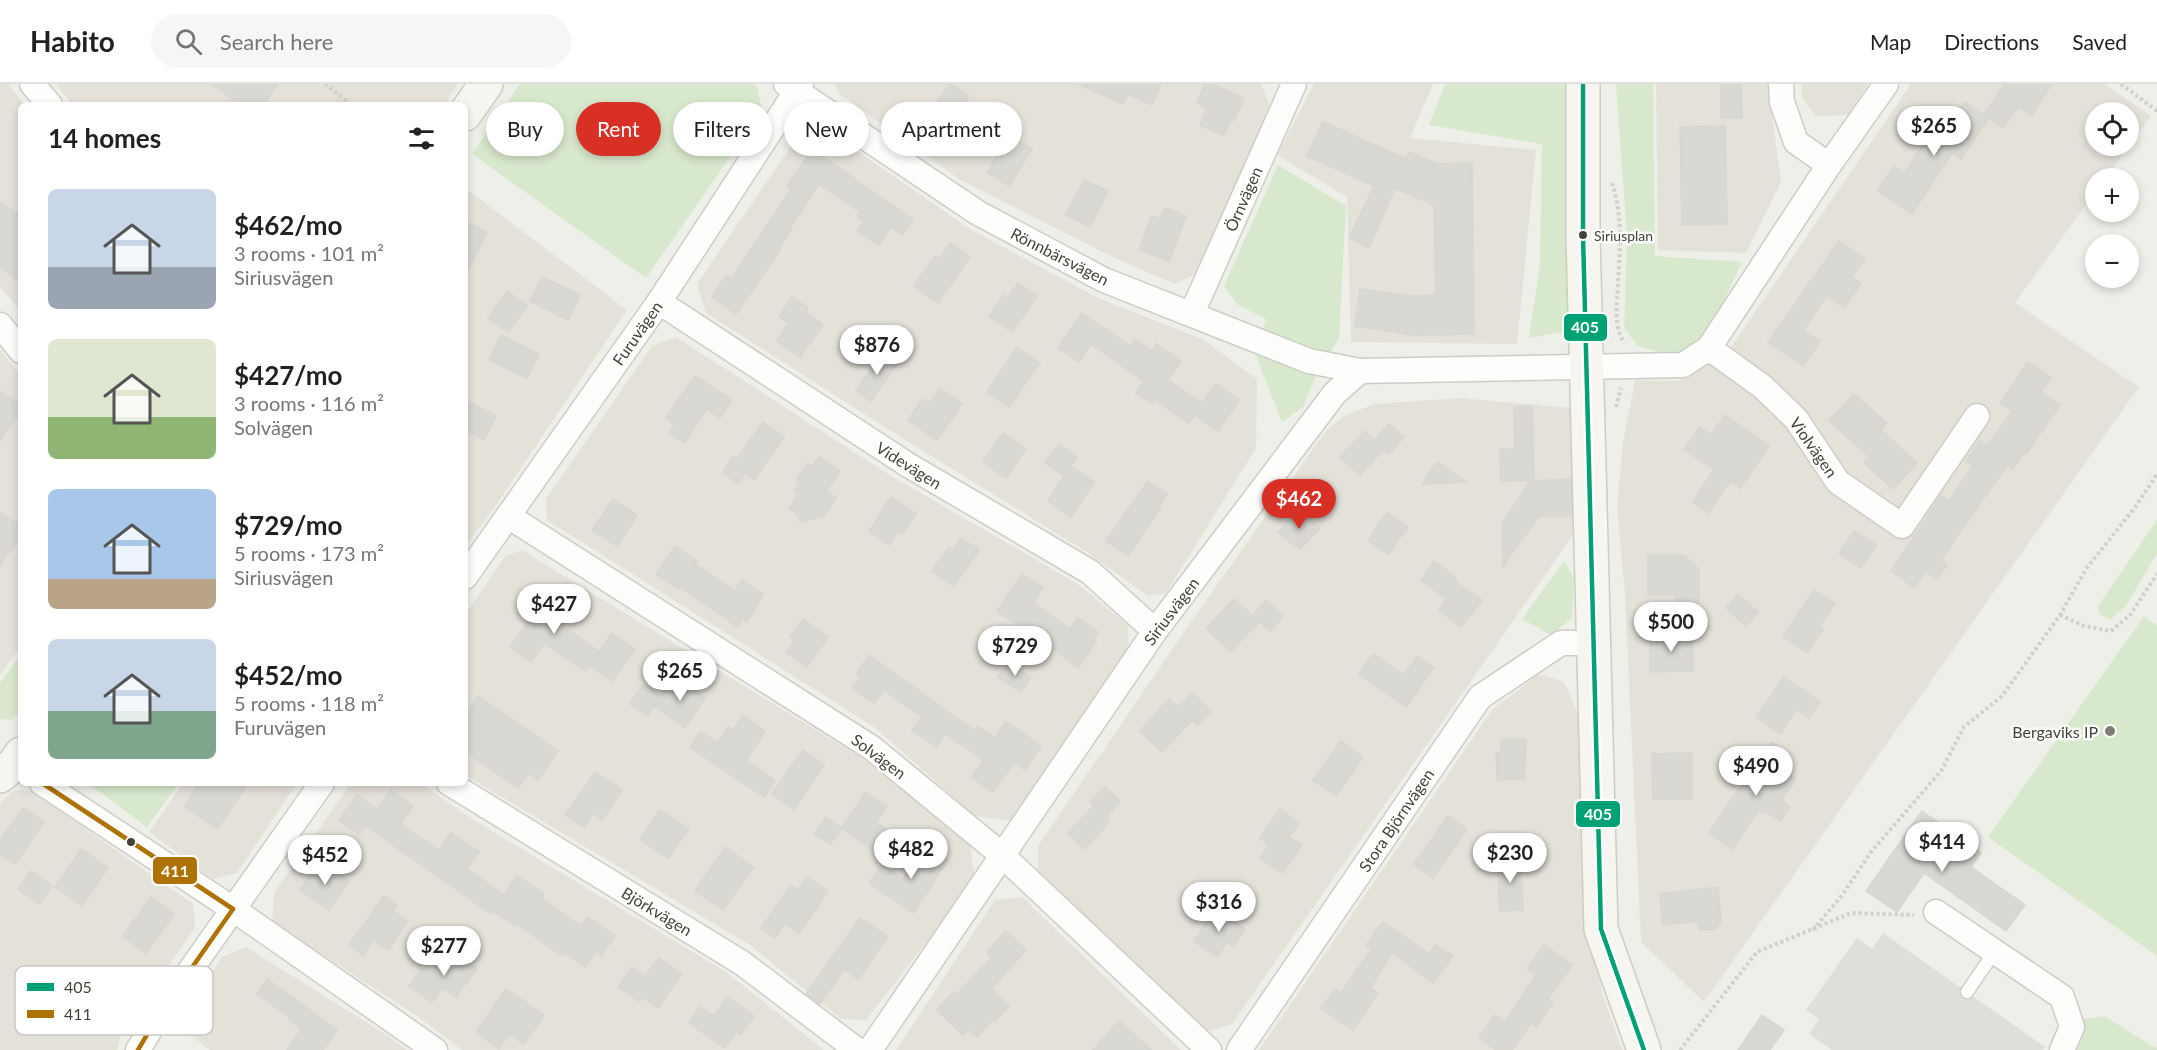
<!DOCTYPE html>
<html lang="en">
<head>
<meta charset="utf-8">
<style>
  :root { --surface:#fff; --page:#f6f6f6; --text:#202124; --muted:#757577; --line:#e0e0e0; --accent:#d93025 }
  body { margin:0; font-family:Lato,sans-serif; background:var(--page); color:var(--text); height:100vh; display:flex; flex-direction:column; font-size:22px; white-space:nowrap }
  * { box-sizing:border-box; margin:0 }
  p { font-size:20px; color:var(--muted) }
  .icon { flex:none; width:33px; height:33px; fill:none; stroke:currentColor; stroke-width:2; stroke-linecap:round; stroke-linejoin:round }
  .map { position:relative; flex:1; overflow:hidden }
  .sheet { position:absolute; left:18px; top:18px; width:450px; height:684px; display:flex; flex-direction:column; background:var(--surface); border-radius:9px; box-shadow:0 3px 9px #0003 }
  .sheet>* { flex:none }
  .banner { position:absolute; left:486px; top:18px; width:570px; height:54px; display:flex; gap:12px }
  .buttons { position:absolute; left:2085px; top:18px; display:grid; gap:12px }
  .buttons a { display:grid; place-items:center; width:54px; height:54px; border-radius:50%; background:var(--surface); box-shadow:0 3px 9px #0003; font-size:30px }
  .price { position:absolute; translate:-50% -51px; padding:0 14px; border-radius:21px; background:#fff; color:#222; font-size:20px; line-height:39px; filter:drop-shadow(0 2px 3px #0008) }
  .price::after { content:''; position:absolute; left:50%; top:36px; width:18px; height:14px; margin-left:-9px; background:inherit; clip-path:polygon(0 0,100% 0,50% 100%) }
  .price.on { background:var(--accent); color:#fff }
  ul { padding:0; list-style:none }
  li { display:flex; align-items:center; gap:18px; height:150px; padding:0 30px }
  li span { display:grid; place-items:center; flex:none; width:168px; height:120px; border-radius:9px; color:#555 }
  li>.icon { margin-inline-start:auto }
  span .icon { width:72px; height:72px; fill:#fffc; stroke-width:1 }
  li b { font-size:26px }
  h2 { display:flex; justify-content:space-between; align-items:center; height:72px; padding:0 30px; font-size:26px }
  .pill { padding:0 21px; border-radius:27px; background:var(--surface); box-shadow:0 3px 9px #0003; font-size:21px; line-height:54px }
  .pill.on { background:var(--accent); color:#fff }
  header { display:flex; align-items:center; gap:36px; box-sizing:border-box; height:84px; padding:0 30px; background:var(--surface); border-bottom:2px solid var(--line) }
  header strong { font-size:28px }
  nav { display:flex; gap:33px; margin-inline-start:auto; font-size:21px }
  .search { width:420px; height:54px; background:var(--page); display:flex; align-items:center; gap:15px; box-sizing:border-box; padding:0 21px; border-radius:33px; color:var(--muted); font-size:22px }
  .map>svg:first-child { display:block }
</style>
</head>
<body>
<header>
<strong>Habito</strong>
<div class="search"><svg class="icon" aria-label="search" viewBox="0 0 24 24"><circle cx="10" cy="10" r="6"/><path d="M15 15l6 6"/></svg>Search here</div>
<nav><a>Map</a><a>Directions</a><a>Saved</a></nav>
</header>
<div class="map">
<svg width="2157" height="966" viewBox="0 0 2157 966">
  <rect width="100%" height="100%" fill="#efefea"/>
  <g fill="#e3e1d8" fill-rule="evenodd">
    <polygon points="0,0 8,0 25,21 21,21 21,227 0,203"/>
    <polygon points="56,0 458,0 444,21 73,21"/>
    <polygon points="834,0 1261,0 1269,20 1255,64 1197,189 1175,200 1112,173 959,95 841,11"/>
    <polygon points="1314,0 1433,0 1410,54 1536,66 1517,260 1351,258 1347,113 1277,71"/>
    <polygon points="1656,0 1768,0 1781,98 1746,169 1658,166"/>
    <polygon points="1802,0 1868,0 1848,31 1816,32 1802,14"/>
    <path d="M1911,0h194l46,32 -46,62h-9l-1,14 -80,111 124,84 -435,615 -63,-60 -16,-348 -8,-87 6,-64 12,-63 42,1 52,-31zM2096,28h32v34h-32z"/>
    <polygon points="824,44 970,145 1098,214 1202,255 1257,295 1256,364 1166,509 1148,512 1088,469 891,347 706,229 697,200 796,55"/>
    <polygon points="465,104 627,226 494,424 465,463"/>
    <polygon points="676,253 888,390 1076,499 1128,541 1129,563 1015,737 975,732 874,643 547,436 546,415 652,262"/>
    <polygon points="0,266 21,291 21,562 0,591"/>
    <polygon points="1460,314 1572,324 1577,445 1232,940 1204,948 1038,786 1038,762 1184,548 1325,348 1344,332 1374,320"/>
    <polygon points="522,466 865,676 970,760 975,796 866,936 841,935 750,861 465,691 465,531 505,472"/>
    <polygon points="1539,590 1564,598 1580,635 1584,814 1602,909 1622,966 1259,966 1492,626"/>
    <polygon points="183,699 297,699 237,789 213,795 149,748"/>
    <polygon points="351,699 420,699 475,737 726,888 824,966 462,966 417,932 272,838 274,809"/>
    <polygon points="14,706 31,707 193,820 195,844 121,950 117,966 0,966 0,719"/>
    <polygon points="1022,813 1181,966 896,966 995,816"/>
    <polygon points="246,863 387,951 407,966 210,966 176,940 222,873"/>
  </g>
  <g fill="#d8e8cc">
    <polygon points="520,0 753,0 757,2 762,27 646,194 472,70"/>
    <polygon points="1445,0 1571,0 1571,246 1529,254 1540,179 1542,60 1429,41"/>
    <polygon points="1616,0 1653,0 1655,172 1742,178 1705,256 1673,272 1638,262 1624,244 1627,153"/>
    <polygon points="1278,81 1346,122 1339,254 1316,291 1303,323 1282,338 1256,272 1266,235 1238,221 1224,202"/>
    <polygon points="2157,436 2157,469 2126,522 2110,536 2099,530 2098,522"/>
    <polygon points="1564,477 1574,495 1572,534 1551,551 1522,535"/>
    <polygon points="2144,532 2157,542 2157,872 1988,753"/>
    <polygon points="21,570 21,625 12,636 0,635 0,599"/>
    <polygon points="88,699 179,699 147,743"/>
    <polygon points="2104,932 2157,965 2157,966 2072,966 2084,935"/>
  </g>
  <polygon fill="#dfdeda" points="1883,849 2045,963 2043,966 1832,966 1809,950 1819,935 1806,926 1857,854 1872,865"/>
  <g fill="#d9d8d2" stroke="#d7d6d0" stroke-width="1.5">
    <polygon points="212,0 278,0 263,21 242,21"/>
    <polygon points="950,0 969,12 954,33 966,42 951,64 920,43"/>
    <polygon points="1078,0 1161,0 1152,21 1128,10 1123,20"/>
    <polygon points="1205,0 1211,0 1244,14 1234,37 1231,35 1224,51 1200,41 1207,24 1197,19"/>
    <polygon points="1721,0 1741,0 1742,34 1721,34"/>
    <polygon points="2005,0 2052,0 2031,32 2018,23 2003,44 1984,30"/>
    <polygon points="1965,18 1989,34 1961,75 1952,69 1912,130 1877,106 1894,82 1904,90 1944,28 1953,34"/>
    <polygon points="1323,38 1406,75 1409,68 1437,80 1472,79 1474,250 1414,251 1355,242 1360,205 1414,212 1436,211 1434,121 1395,104 1369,164 1349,154 1374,102 1307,72"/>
    <polygon points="1725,42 1727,140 1682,141 1680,43"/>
    <polygon points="1009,52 1032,65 1009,102 987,88"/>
    <polygon points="812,65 913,136 902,151 891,143 879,161 857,147 864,137 857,132 860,128 819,100 790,144 792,145 778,165 780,166 736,230 712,213 726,191 731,195 791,105 787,102"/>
    <polygon points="1084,96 1108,107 1090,143 1066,131"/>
    <polygon points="0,118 21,133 21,199 0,183"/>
    <polygon points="1165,124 1186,132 1169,177 1139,166 1152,132 1160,135"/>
    <polygon points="465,137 487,148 465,193"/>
    <polygon points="1839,157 1865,175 1852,193 1861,199 1844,224 1827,212 1803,246 1820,257 1803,282 1768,258"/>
    <polygon points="950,159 970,173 938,219 914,202 935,172 939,175"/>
    <polygon points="542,193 580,211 568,236 530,217"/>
    <polygon points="1018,199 1037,212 1012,248 989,232 1004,211 1008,214"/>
    <polygon points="507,207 527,222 508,248 488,234"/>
    <polygon points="792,213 808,224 806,228 823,241 800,273 777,257 789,239 779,233"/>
    <polygon points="1082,229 1131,262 1135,255 1152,267 1156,260 1181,277 1168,296 1202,319 1216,300 1239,316 1218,347 1195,331 1188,339 1155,316 1152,320 1136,309 1144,297 1091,260 1079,278 1058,264"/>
    <polygon points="501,251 539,270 527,294 489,276"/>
    <polygon points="1017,264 1040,279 1009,323 987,308"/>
    <polygon points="882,267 898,279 871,317 856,307"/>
    <polygon points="2028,278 2051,294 2041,308 2060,321 2026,370 2024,369 2013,385 2007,381 1940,477 1947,481 1937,495 1925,487 1914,503 1891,487 1941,412 1949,417 1973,382 1966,377 1980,357 1987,362 2012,327 2000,319"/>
    <polygon points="695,292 732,316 720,334 707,325 684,359 669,349 675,340 666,334"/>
    <polygon points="940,304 962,320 937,356 908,336 922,315 929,320"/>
    <polygon points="0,307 21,322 21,327 0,357"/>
    <polygon points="1854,310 1887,339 1881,346 1917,379 1893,405 1864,379 1870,373 1829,337"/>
    <polygon points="465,316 496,332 484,356 465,346"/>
    <polygon points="1532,322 1534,396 1501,397 1500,366 1515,365 1514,323"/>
    <polygon points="1725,331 1769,362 1740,404 1730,397 1708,429 1693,418 1714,386 1684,365 1700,343 1711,351"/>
    <polygon points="763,338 784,353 754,396 745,389 738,399 723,389 733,372 737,375"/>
    <polygon points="1389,340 1404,353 1389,370 1384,365 1360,391 1340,373 1365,347 1374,356"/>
    <polygon points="1003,349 1026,365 1006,394 983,378"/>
    <polygon points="1059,360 1077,373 1071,382 1094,398 1071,433 1048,417 1064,392 1045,379"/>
    <polygon points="819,372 840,387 826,407 836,414 824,432 800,438 798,431 789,424 798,410 794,407 800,398 796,396 808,379 812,382"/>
    <polygon points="1437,378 1467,398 1422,400"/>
    <polygon points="1571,395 1572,432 1539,432 1503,482 1502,440 1531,397"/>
    <polygon points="1148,397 1167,410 1159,422 1161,423 1128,472 1106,457"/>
    <polygon points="891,413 916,430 902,450 898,447 889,461 869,447"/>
    <polygon points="613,415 637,431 617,462 592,446"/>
    <polygon points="1300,425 1320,444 1300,465 1278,449"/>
    <polygon points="0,428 21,443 21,452 0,481"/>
    <polygon points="1387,428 1408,443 1388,470 1368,456"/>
    <polygon points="1854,447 1876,461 1861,484 1839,469"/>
    <polygon points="961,454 979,466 954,502 932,487 949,463 953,466"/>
    <polygon points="675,462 697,477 695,480 735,507 742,496 763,510 747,538 743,535 738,543 680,503 678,505 656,490"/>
    <polygon points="1648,471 1684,471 1699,485 1699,550 1676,550 1675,511 1648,511"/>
    <polygon points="1434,477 1455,493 1458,500 1482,516 1461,543 1439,526 1447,515 1421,496"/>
    <polygon points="1022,490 1043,504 1033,519 1070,545 1078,534 1098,548 1093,556 1096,558 1078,584 1040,554 997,527"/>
    <polygon points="1814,506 1835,520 1819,542 1823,545 1807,568 1783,552"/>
    <polygon points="554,509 576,524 563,542 598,567 585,587 544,559 531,578 510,563 536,527 539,530"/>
    <polygon points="1738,510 1758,528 1746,542 1726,524"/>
    <polygon points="1234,515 1259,538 1231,567 1206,545"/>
    <polygon points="1266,516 1283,532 1270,547 1253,531"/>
    <polygon points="803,535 828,553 807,583 786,568 794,557 790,553"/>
    <polygon points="612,549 635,565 612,597 589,581"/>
    <polygon points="1692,550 1693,587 1650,588 1650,551"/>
    <polygon points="1373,570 1404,591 1418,572 1434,583 1406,623 1359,590"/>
    <polygon points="869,571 975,647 978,642 995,654 1006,638 1041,662 1025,686 1014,678 993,708 972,693 984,676 945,650 936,663 912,646 922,633 884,606 874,619 852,604 861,593 856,590"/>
    <polygon points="1008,579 1031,593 1021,608 998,593"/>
    <polygon points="674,593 705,614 685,644 654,622"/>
    <polygon points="1784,593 1820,618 1809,634 1797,625 1780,650 1756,633"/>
    <polygon points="643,601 661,612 647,632 630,620"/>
    <polygon points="1192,609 1211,627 1197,641 1192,636 1162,668 1140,647 1169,615 1178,623"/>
    <polygon points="478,612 558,667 538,696 529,689 518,704 465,667 465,631"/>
    <polygon points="743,632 765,647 746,676 775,697 764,713 690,663 700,648 718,659 728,643 733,646"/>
    <polygon points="1501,655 1526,655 1524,695 1497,696 1496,668 1501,668"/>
    <polygon points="1341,657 1363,673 1336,712 1313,696"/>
    <polygon points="1772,658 1790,671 1780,685 1796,696 1781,716 1790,723 1780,737 1765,727 1764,729 1759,726 1732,765 1709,748"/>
    <polygon points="803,666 824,681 794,725 772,710"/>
    <polygon points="1692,669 1692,715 1653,715 1652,670"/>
    <polygon points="595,688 622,706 602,736 593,729 584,743 565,731"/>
    <polygon points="200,699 248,699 217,745 184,722"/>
    <polygon points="1105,703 1120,717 1106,733 1110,737 1085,765 1068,749 1094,722 1098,725 1090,718"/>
    <polygon points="391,706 413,722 400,740 439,766 451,749 479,768 467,785 504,811 517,792 544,810 542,815 581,842 588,833 615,852 601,872 596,868 585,883 564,868 562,872 517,840 515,842 493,827 491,830 365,741 359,750 339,736 357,711 377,725"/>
    <polygon points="866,708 887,722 876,738 886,745 872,765 841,744"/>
    <polygon points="23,724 44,738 15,780 0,770 0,757"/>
    <polygon points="1280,725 1299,739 1289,753 1302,761 1283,789 1260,774 1269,761 1260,754"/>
    <polygon points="660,726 689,745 668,774 640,755"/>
    <polygon points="1922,727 1981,769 1971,783 2025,821 2006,847 1924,789 1897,828 1866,807"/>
    <polygon points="1448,732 1467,745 1433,794 1414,780"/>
    <polygon points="826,733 842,745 830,760 814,750"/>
    <polygon points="926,762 948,776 913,829 869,799 882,781 903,795"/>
    <polygon points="725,763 754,783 723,826 695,807"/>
    <polygon points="81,765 108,784 82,822 55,803"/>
    <polygon points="1521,774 1523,826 1500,827 1497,775"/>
    <polygon points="321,777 349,797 329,826 300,806"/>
    <polygon points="31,787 52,802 39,820 18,805"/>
    <polygon points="807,793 828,807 799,850 785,839 775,854 761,844 791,801 798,806"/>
    <polygon points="1718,803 1721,837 1715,845 1699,846 1698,837 1663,841 1660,810"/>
    <polygon points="384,812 397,821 393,827 408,837 388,866 373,856 363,871 349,861"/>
    <polygon points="151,813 174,830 146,869 123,852"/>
    <polygon points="1217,825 1245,845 1233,862 1227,858 1217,873 1194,857"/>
    <polygon points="860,834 888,853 858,895 844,885 820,920 806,910"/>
    <polygon points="1383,838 1429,870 1435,861 1453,872 1433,899 1392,868 1370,904 1378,909 1353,946 1321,924 1335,905 1341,909 1372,865 1366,861"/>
    <polygon points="1006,847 1026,866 991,905 1009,922 995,937 993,935 977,953 968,945 963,951 937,926 953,908 956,911 992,873 987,868"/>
    <polygon points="1544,861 1572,881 1548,915 1553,918 1536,943 1531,939 1512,966 1496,966 1479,954 1495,931 1505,938 1536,891 1527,884"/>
    <polygon points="448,865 477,884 456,913 442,904 432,918 409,902 422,884 431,890"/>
    <polygon points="659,874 682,890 658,924 642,913 639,917 618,903 632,883 645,892"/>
    <polygon points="267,895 337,946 323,966 287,966 302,945 288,935 290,933 257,910"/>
    <polygon points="506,905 544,931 524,960 509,950 499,965 476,948"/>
    <polygon points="727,913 754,932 740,951 736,948 725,964 689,939 700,923 714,932"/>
    <polygon points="1762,931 1784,946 1770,966 1738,966"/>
    <polygon points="1119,937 1151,966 1093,966"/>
  </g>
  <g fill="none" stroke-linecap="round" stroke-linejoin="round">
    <defs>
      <polyline id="lane" points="1967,908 1995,867"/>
      <g id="street">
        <polyline points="32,0 50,21"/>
        <polyline points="786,0 978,129 1104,196 1309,277 1360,287"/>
        <polyline points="1781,0 1782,18 1796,58 1829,81"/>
        <polyline points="659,218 908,381 1090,488 1155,547"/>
        <polyline points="1192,229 1294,0"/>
        <polyline points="0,241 21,267"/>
        <polyline points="1709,264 1763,303 1796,335 1838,398 1902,442 1977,332"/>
        <polyline points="508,432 872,664 1002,771 1209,966"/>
        <polyline points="465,493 659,218 801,0"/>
        <polyline points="42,699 233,825 435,966"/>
        <polyline points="449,699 742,879 857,966"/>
        <polyline points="1936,828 2062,913 2072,943 2062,966"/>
        <polyline points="138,966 158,932 322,699"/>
        <polyline points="870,966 1155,547 1335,309 1360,287 1683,281 1709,264 1829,81 1886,0"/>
        <polyline points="1239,966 1480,613 1561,559 1594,559"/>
      </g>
      <g id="secondary">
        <polyline points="1583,0 1583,151 1601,845 1644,966"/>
        <polyline points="465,30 486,0"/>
        <polyline points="0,692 14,680 21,670"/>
      </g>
    </defs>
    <use href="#lane" stroke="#cdccc8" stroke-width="15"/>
    <use href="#street" stroke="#cdccc8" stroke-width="27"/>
    <use href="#secondary" stroke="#ceccc1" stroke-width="36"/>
    <g stroke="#d0cfcb" stroke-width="4" stroke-dasharray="3 3" stroke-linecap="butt">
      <polyline points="325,0 352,21"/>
      <polyline points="2121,0 2157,27"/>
      <path d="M1612,99c11,32 8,67 6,101 -1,22 -5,39 6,59"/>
      <polyline points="1616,323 1621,304"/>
      <polyline points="2060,531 2084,542 2111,547 2130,531 2157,490"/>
      <polyline points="1813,846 1843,810 1871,768 1941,687 1964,643 2002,612 2060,531 2086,485 2136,422 2157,390"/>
      <polyline points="1680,966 1757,868 1851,829 1914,831"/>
    </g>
    <use href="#lane" stroke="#fdfdfc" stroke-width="12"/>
    <use href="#street" stroke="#fdfdfc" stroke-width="24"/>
    <use href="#secondary" stroke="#f6f5ef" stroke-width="33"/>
    <defs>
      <polyline id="bus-1" points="1583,0 1583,151 1601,845 1644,966"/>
      <g id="bus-2">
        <polyline points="42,699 233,825"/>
        <polyline points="138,966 158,932 233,825"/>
      </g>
    </defs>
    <use href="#bus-1" stroke="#fff" stroke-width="9"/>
    <use href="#bus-2" stroke="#fff" stroke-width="9"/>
    <use href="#bus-1" stroke="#00a174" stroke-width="4.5"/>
    <use href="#bus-2" stroke="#ae7200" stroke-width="4.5"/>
  </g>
  <g fill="#444137" stroke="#fff" stroke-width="2">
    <circle cx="1583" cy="151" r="5"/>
    <circle cx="131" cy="758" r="5"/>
  </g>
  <circle fill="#807e76" stroke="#fff" stroke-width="2" cx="2110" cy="647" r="6"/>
  <g text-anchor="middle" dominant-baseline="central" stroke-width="5" stroke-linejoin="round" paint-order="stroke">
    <g font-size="14" fill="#444137" stroke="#fff" text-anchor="start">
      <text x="1594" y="151">Siriusplan</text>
    </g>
    <g font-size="16" fill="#444137" stroke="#fff">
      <text transform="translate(1243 115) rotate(-66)">Örnvägen</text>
      <text transform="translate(1060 172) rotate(27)">Rönnbärsvägen</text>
      <text transform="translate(637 249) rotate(-55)">Furuvägen</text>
      <text transform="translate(1814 363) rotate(55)">Violvägen</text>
      <text transform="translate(909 381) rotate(32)">Videvägen</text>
      <text transform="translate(1171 527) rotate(-53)">Siriusvägen</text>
      <text transform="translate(879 672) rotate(37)">Solvägen</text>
      <text transform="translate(1396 736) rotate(-56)">Stora Björnvägen</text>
      <text transform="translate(657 827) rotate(31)">Björkvägen</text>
    </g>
    <g font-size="16" fill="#444137" stroke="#fff" text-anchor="end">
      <text x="2098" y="647">Bergaviks IP</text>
    </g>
  </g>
  <rect x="15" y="882" width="198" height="69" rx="9" fill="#fff" stroke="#c7c6c3" stroke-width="1.5"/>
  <rect x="27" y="899" width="27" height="8" fill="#00a174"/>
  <rect x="27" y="926" width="27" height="8" fill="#ae7200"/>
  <g font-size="16" fill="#444137">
    <text x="64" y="909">405</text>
    <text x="64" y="936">411</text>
  </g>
  <g stroke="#fff" stroke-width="2">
    <rect x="1563" y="229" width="45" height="29" rx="6" fill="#00a174"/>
    <rect x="1575" y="716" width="46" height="28" rx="6" fill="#00a174"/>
    <rect x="152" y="772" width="46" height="29" rx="6" fill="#ae7200"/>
  </g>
  <g font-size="16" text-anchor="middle" font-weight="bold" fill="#fff">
    <text x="1585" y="249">405</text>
    <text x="1598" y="736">405</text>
    <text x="175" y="793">411</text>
  </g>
</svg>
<div class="buttons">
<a><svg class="icon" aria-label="locate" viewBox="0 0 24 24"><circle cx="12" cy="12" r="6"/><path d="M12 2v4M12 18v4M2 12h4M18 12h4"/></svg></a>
<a>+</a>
<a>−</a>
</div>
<b class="price" style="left:1934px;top:73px">$265</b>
<b class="price" style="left:877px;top:292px">$876</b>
<b class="price on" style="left:1299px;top:446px">$462</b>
<b class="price" style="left:554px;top:551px">$427</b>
<b class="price" style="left:1671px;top:569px">$500</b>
<b class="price" style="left:1015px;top:593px">$729</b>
<b class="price" style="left:680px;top:618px">$265</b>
<b class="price" style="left:1756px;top:713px">$490</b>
<b class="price" style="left:1942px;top:789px">$414</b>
<b class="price" style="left:911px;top:796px">$482</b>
<b class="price" style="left:1510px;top:800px">$230</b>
<b class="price" style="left:325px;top:802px">$452</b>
<b class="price" style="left:1219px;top:849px">$316</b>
<b class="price" style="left:444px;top:893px">$277</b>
<div class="banner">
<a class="pill">Buy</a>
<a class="pill on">Rent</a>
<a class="pill">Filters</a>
<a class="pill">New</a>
<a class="pill">Apartment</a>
</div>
<section class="sheet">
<h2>14 homes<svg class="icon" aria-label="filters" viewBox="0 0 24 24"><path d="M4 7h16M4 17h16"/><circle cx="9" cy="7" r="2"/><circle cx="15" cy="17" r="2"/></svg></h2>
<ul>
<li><span style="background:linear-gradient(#c9d6e8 65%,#9aa5b1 0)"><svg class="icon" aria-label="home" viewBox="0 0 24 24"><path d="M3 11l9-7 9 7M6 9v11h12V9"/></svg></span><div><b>$462/mo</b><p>3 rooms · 101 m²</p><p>Siriusvägen</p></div></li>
<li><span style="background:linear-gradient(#dfe7d0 65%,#8fb573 0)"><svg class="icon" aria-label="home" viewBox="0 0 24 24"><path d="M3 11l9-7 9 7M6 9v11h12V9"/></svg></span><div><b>$427/mo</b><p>3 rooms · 116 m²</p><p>Solvägen</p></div></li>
<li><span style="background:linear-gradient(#a9c7e8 75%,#b9a48a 0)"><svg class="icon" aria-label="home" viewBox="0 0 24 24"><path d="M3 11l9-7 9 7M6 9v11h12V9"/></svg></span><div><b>$729/mo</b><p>5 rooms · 173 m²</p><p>Siriusvägen</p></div></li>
<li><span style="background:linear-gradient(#c9d6e8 60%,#7fa58c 0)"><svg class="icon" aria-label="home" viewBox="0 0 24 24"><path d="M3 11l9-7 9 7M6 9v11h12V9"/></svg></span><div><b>$452/mo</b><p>5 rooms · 118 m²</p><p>Furuvägen</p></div></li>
</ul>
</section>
</div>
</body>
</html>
